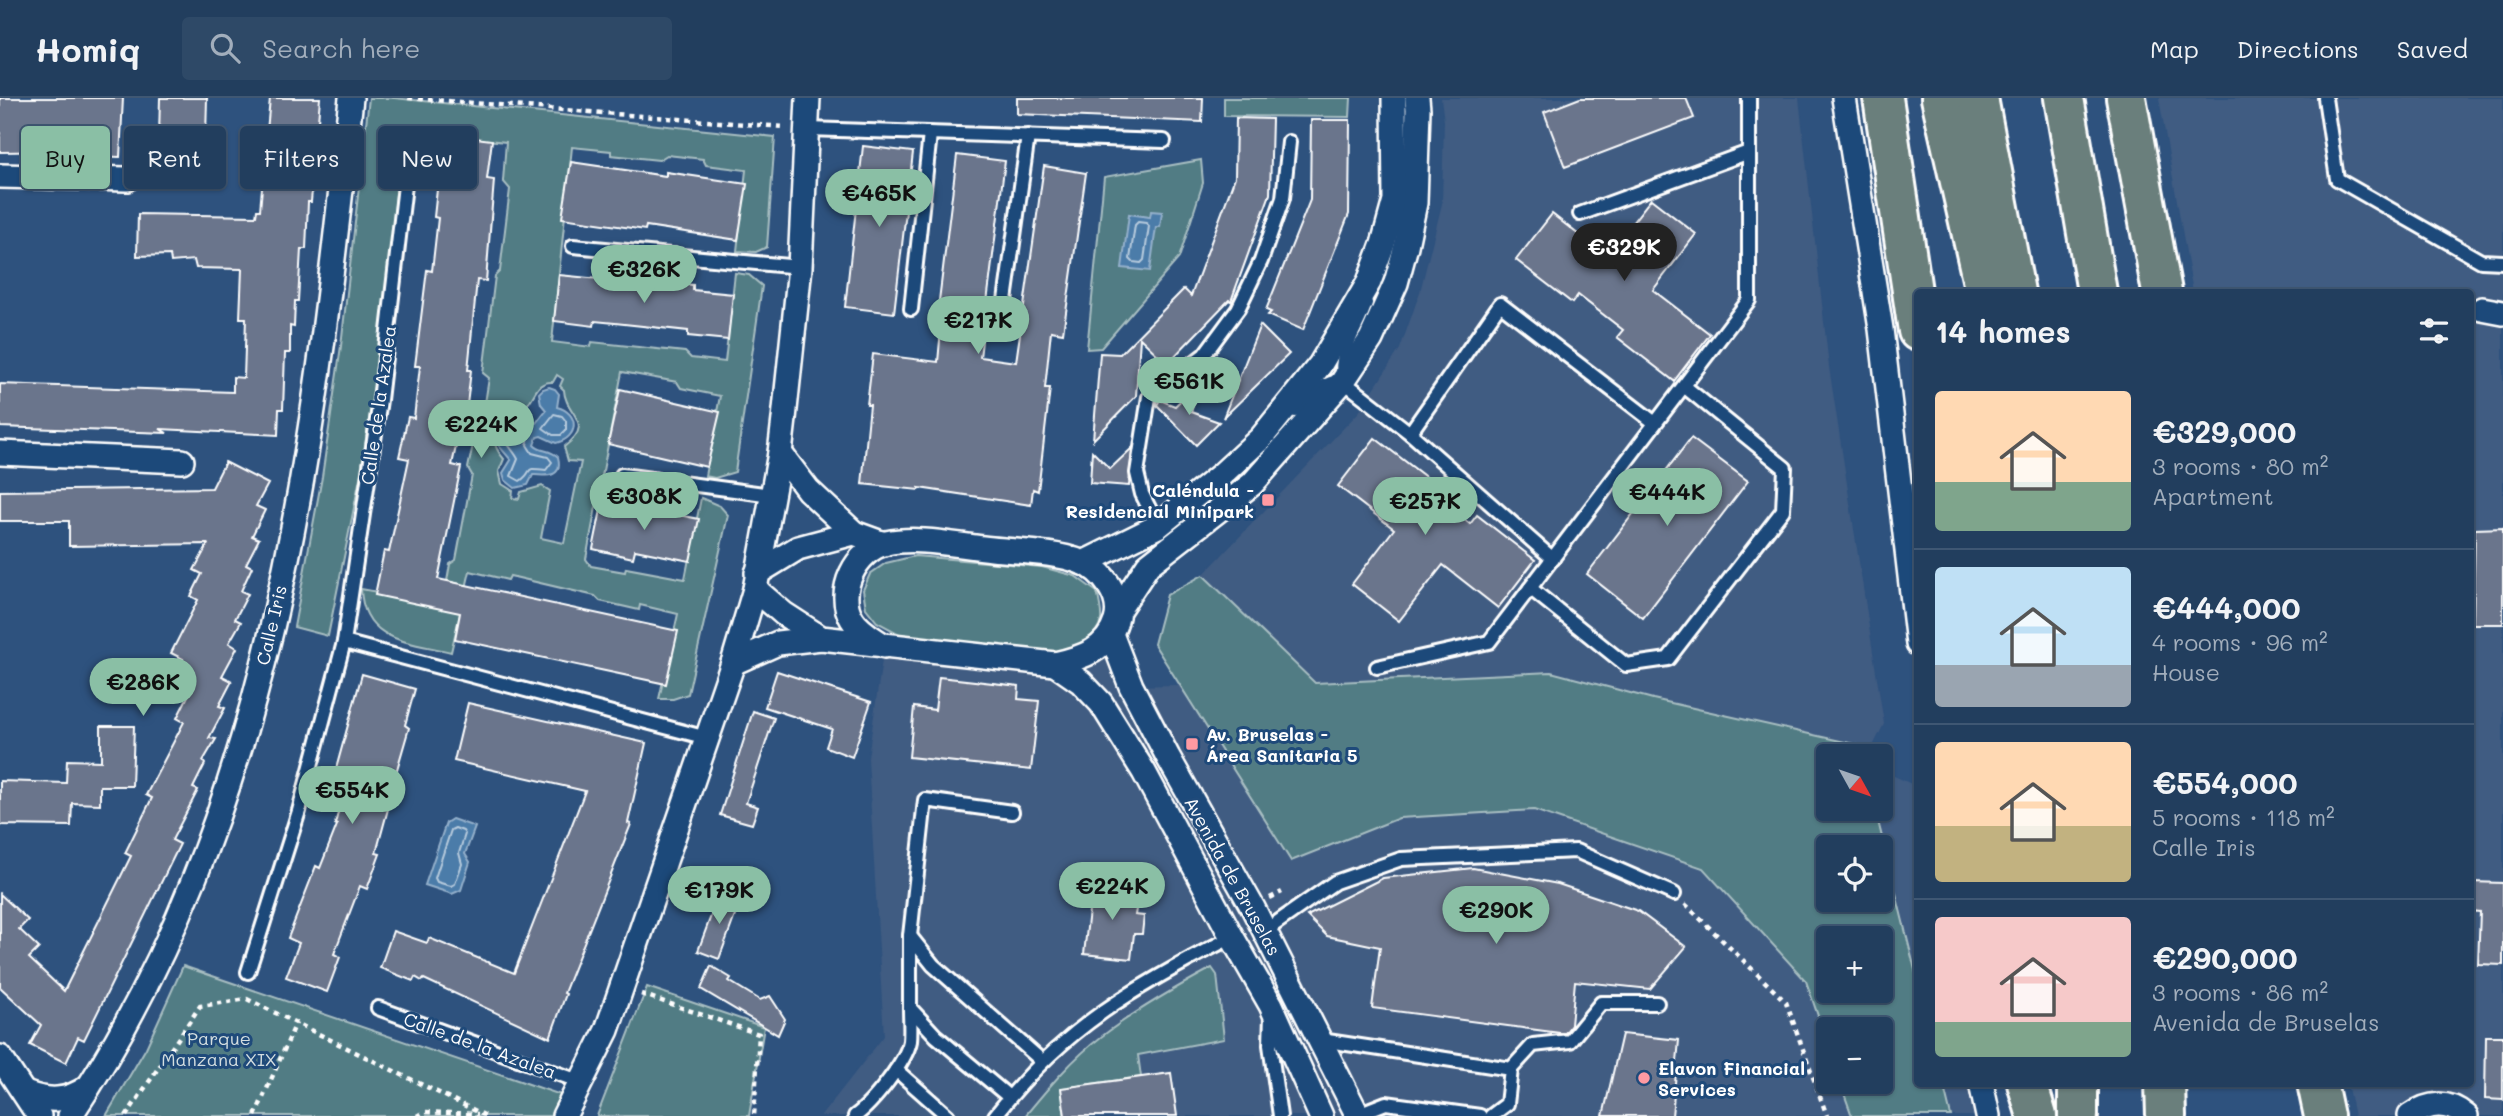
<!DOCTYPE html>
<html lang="en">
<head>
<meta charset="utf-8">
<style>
  :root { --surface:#223e5e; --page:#2e4967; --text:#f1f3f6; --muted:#a2aebc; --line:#3f5773; --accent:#8abfa5 }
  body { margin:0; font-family:Mali,sans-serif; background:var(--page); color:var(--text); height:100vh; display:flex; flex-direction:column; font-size:26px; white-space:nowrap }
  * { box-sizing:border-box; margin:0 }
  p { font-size:23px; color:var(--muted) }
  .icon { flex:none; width:38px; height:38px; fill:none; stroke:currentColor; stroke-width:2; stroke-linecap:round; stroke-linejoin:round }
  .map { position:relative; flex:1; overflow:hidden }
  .panel { position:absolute; left:1914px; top:191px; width:560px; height:798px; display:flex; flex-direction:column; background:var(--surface); border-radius:7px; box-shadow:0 2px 5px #0004,0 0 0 2px var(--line) }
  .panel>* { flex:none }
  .hud { position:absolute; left:21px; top:28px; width:665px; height:63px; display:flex; gap:14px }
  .needle { width:46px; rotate:130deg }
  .tools { position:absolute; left:1816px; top:646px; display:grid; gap:14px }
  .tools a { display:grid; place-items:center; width:77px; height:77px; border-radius:7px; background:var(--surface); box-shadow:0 2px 5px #0004,0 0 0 2px var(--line); font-size:35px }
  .price { position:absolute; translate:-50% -60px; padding:0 16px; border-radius:24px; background:var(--accent); color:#111; font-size:23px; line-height:46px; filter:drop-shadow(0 2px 4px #0008) }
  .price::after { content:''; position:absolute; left:50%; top:42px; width:21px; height:16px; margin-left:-10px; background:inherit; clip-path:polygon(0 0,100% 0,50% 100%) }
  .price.selected { background:#222; color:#fff }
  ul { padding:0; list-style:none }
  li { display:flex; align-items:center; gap:21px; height:175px; padding:0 21px }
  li+li { border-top:2px solid var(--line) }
  li span { display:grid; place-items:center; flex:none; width:196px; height:140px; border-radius:7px; color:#555 }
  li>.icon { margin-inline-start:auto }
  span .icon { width:84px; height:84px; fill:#fffc; stroke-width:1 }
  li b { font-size:30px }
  h2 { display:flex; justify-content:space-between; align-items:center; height:84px; padding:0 21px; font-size:30px }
  .tag { padding:0 24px; border-radius:7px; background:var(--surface); box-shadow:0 2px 5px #0004,0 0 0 2px var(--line); font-size:24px; line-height:63px }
  .tag.selected { background:var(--accent); color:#111 }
  header { display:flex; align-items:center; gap:42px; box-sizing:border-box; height:98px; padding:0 35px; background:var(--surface); border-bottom:2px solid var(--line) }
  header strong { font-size:33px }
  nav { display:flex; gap:38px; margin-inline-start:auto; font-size:24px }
  .search { width:490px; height:63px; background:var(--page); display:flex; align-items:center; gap:18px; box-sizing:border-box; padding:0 24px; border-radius:7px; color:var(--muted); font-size:26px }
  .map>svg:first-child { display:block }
</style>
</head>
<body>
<header>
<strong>Homiq</strong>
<div class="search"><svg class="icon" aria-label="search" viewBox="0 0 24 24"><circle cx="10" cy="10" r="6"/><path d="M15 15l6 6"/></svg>Search here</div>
<nav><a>Map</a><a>Directions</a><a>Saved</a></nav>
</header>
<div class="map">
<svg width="2503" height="1018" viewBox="0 0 2503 1018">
  <rect width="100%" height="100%" fill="#2e527e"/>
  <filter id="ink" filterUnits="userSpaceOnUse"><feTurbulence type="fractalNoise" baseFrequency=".0143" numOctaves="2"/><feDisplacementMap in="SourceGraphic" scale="14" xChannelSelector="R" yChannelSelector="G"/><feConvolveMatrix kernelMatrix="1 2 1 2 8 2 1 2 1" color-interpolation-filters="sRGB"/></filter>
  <g filter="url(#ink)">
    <g fill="#405c82" fill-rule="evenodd">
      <path d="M1441,0h358l30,269 55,357 -12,24 -45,-4 2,64h52v-38l37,17v296h63l7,33h-1167l63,-80 -16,-278 16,-112 171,18 56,-30 20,52 182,-4 -110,-107 156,-163 41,-63 20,-57 22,-88 2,-83zM1829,749h52v53h-52zM1829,840h52v52h-52zM1829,931h52v53h-52z"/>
      <polygon points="2159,0 2503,0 2503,1018 2354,1018 2347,985 2471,985 2471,194 2193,194"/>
    </g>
    <g fill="#517c84" stroke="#a8bec2" stroke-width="2" fill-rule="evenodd">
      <path d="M369,0h25l381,39 -8,110 -11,5 -19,-1 9,-81 -40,-5 -3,-6 -36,-4 -8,5 -48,-5v-4l-39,-4 -20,195 39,5 1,-5 93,10 6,6 34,4 10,-89 14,2 13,11 -27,186 -20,6 -10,-2 15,-80 -39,-8 -4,-6 -55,-10 -36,187 5,7 34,6 1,-4 59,11 16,-81 19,8 8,9 -40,179 -15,5h-14l19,-85 -38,-9 -1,5 -39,-9 -5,-5 -85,-20 -2,4 -38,-9 -19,81c-41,-10 -88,-10 -90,-63l82,15 7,-40 6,-4 16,-85 -4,-7 10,-47 5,-5 6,-38 -6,-5 12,-97 5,-5 10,-82 -7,-8 3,-39 -119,-12 -4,40 14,14 -15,150 -22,144 -32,158 -34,-9 28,-150 19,-131zM557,277l6,4 -3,7 4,4c1,25 33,32 0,57l4,14 13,1 -17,81 -23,-5 9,-47 -8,-5 -21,6 -2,7 -7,-1 1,-7 -11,-7 -3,-13 5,-12c-11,-12 -17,-32 1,-43 7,-4 15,-4 20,-9 11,-10 10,-26 28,-25z"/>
      <polygon points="1224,0 1351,0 1350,19 1224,18"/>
      <polygon points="1201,62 1203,85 1179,160 1101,250 1087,251 1104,79"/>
      <path d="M915,458l127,11 33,9 22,16c2,8 5,20 4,28 -6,23 -34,30 -54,32l-142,-15 -28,-15 -11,-14 -3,-18 7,-16 16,-11z"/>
      <path d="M1203,477l112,108 236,-11 102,27 219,49 -1,8h-42v52l46,1 43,173v101h25l8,33h-99l-12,-34h41v-53h-52v19l-23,-67 -103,-113 -169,-58 -135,8 -108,43 -137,-217 13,-49zM1829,749h52v53h-52zM1881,840v52h-52v-52z"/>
      <polygon points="183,868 564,998 554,1018 106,1018 146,950"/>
      <path d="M1212,870l5,7 7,64 -86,16 3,22 -80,11 4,28h-40c23,-28 47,-57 76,-79 35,-27 72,-48 111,-69z"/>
      <polygon points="647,889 764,929 749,1018 597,1018"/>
    </g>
    <g fill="#4c7ca9" stroke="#94b0cb" stroke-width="2">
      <polygon points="1151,113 1162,114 1160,129 1156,129 1150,173 1122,170 1129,116 1150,119"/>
      <path d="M549,289l6,2 4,5 -2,13c23,6 22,31 -1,36l-15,-7 -4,1 -3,8c6,7 16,4 24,12 5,21 -11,19 -25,18l-5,10 -13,3 -10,-8 -2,-7 8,-13 -12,-14 1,-17 11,-12 16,1 9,5 10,-13 -5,-6 -2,-11 4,-4z"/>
      <polygon points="452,721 475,729 465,756 470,764 461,792 452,796 425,787 446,725"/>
    </g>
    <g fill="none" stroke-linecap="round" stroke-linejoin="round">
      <g stroke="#b7cbdd" stroke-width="2">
        <polygon points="1138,124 1146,125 1149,128 1144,162 1141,165 1133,164 1130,161 1135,127"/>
        <polygon points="554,316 562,318 566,323 566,332 561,337 553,337 543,330"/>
        <path d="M514,326l10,1 7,5 -4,15 5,8 16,4 4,5 -6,8c-25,-3 -10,0 -26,11l-9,-5 7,-17c-7,-14 -23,-21 -4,-35z"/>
        <polygon points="455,730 463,733 465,736 459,755 462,766 455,786 451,788 437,784 435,780 451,732"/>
      </g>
    </g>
    <g fill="#6b748c" stroke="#fff" stroke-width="2">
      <polygon points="0,0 123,0 120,59 67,57 67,53 0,54"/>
      <polygon points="160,0 207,0 205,78 158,77"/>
      <polygon points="270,0 320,0 311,104 308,104 306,151 301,151 298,203 295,203 294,229 290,228 290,255 285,255 283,311 279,311 278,337 160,331 167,335 0,329 0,286 233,294 233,279 244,280 246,220 240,220 242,171 196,170 194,162 171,164 170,157 137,158 138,116 256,118 257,112 260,112"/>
      <polygon points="1017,0 1203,0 1202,24 1017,16"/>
      <polygon points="1580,0 1686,0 1694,20 1565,69 1544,14"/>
      <polygon points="1236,20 1272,21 1270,96 1231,203 1229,202 1167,266 1140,240 1136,298 1093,342 1100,255 1120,256 1184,191 1191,198 1235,79"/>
      <polygon points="1311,22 1350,22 1349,116 1303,232 1268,217 1271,214 1266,212 1310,102"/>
      <polygon points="443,36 492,42 487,81 494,82 486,183 477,182 468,272 471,272 466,316 463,316 452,367 461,369 438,481 678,533 666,586 455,541 460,515 375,497 384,453 389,454 409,361 399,359 408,319 414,320 420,268 415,268 427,172 432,173 438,120 434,119"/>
      <polygon points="863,48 913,54 894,215 845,209"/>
      <polygon points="957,57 1005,63 980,259 1016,264 1044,68 1086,75 1063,235 1051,233 1045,290 1050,290 1038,393 1033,391 1031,407 919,390 919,392 862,386 870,307 867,307 873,256 938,264 942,220 937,219"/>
      <polygon points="571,64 666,78 666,74 747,86 738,142 646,128 645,132 562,120"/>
      <polygon points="1651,101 1696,136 1653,192 1710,236 1674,283 1617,239 1623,232 1578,197 1572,205 1516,162 1552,116 1606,158"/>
      <polygon points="559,177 599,181 600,177 693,187 693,192 733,196 728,242 688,238 688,233 615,225 595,223 594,228 554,223"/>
      <polygon points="1260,227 1289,256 1223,320"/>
      <polygon points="1203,281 1191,314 1219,324 1196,347 1157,307 1160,302 1175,308"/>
      <polygon points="620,291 720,314 707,369 608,346"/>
      <polygon points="1375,340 1432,384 1426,391 1470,426 1477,417 1535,462 1498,510 1443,467 1399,523 1352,486 1394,431 1338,388"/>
      <polygon points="1691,340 1748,383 1643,520 1587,476"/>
      <polygon points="1132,350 1129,388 1090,385 1092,353 1110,371"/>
      <polygon points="225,364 268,386 256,408 265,412 252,438 259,441 246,466 252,469 241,493 248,496 235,521 241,524 229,545 237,550 222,578 232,583 219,608 225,610 209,640 216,641 203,663 205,666 193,690 198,692 172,742 180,746 84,942 78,939 66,965 30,947 41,927 0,889 0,796 28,822 19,831 39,850 29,860 64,893 131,758 125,755 152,700 146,697 184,624 177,620 190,594 171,584 183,561 171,555 198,502 191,498 202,476 194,472 208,446 69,448 69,423 0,423 0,393 212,390"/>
      <polygon points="603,402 699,421 690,463 635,452 633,460 593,451"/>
      <polygon points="2503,430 2503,526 2473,526 2475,431"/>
      <polygon points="777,573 871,604 852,659 826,649 832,631 765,609"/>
      <polygon points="362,576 415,591 405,627 409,630 389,699 391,700 376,755 380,756 367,791 360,788 334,856 340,859 327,894 286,879 299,845 288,840 316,768 320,770 337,727 335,726 344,693 331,689"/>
      <polygon points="939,579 1019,588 1018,601 1039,603 1031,672 909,659 914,609 935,612"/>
      <polygon points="468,605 646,645 628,725 631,726 564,895 566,896 550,940 424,881 422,883 415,879 413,883 380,870 393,833 427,845 429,840 514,875 585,693 454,663"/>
      <polygon points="753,613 774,620 746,705 758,709 752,726 720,717"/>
      <polygon points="101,628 134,628 132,688 100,688 100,706 72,705 71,728 0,727 0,683 66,685 67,662 101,663"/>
      <polygon points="1473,770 1558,786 1638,813 1686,849 1650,891 1575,883 1571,927 1565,935 1560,935 1372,910 1380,849 1327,838 1307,818 1383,780"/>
      <polygon points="2471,784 2503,785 2503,867 2478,866 2480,814 2471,813"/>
      <polygon points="1092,786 1128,790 1137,805 1135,817 1144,818 1142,836 1134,836 1131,861 1084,856"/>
      <polygon points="719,796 740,804 719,861 698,853"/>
      <polygon points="711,868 731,880 729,883 760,902 770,898 785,921 778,937 701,891"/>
      <polygon points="1622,936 1679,942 1672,1018 1603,1018"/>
      <polygon points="2486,938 2503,938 2503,1002 2485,1001"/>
      <polygon points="1171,975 1177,1018 1065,1018 1061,990"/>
    </g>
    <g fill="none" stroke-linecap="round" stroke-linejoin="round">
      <defs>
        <g id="service">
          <polyline points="2325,0 2337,81 2481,163 2503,164"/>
          <polyline points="808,31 1164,43"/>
          <polyline points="1580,116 1749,54"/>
          <polyline points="573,148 800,169"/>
          <polyline points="911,211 930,36"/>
          <polyline points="1002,224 1028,38"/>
          <path d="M1343,280c-5,-28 15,-50 23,-75"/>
          <path d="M1295,313c14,-14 28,-30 48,-30l67,52 143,126"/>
          <polyline points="1410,335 1500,206 1655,325"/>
          <polyline points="622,377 772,397"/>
          <polyline points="1158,428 1142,396 1137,375 1149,299 1204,257 1238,211 1261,163 1283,100 1289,44"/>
          <polyline points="1530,490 1626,567 1668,561 1783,412 1785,370 1684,288"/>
          <polyline points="344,544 707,640"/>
          <polyline points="1377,569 1489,544 1749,202 1749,0"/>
          <polyline points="1265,833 1335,784 1401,761 1576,753 1674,796"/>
          <polyline points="910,838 933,867 1042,963"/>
          <polyline points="248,874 299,713 344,544 380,302 407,70"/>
          <polyline points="378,910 581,984"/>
          <polyline points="1271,917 1270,947 1280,1018"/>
          <polyline points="1321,942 1511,971 1507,1006 1491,1018"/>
          <polyline points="1511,971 1533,947 1570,943 1601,905 1657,905"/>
          <polyline points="896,972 948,1018"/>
          <polyline points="1009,999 936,938 910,910 910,838 925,702 1012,714"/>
          <polyline points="1358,1016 1386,1005 1480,1018"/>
          <path d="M855,1018c17,-12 51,-54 55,-75 1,-10 0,-22 0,-33"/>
          <path d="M995,1018c66,-87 141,-130 237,-179"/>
        </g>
        <g id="minor">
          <polyline points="1844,0 1881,231 1918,546"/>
          <polyline points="0,78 127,81"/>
          <polyline points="2482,211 2503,215"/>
          <polyline points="0,355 182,363"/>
          <polyline points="780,355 808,392 854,435 884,446"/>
          <polyline points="1083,465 1158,428 1221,377 1261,340 1320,267 1369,184 1383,146 1395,102 1394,0"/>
          <polyline points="757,475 798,450 854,435"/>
          <path d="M755,491l29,25 37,24 234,26c27,-6 52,-14 61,-43 7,-23 -13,-51 -35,-59 -27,-10 -60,-10 -89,-13 -33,-3 -72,-13 -106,-6 -30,7 -51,49 -34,76 7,12 21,19 32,27"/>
          <polyline points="1119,511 1148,467 1252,386 1343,283 1371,241 1396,185 1406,148 1415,105 1418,11 1417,0"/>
          <polyline points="1111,536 1131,588 1168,659 1253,810 1358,1018"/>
          <polyline points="733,565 778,545 821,540"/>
          <polyline points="1055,566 1081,584 1101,605 1144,674 1232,839 1271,907 1321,1018"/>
          <polyline points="0,959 39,1018"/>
          <polyline points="1981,985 1988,1018"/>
          <path d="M25,995c23,9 42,9 63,-6"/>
          <path d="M70,1018c203,-304 243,-663 281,-1018"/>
          <polyline points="564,1018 607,932 733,565 755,491 780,355 784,321 800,169 808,0"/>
          <path d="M2410,1018c19,-14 38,-15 56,0"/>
        </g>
        <g id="motorway">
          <polyline points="1883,0 1918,233"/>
          <polyline points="1941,0 1985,194"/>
          <polyline points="1978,0 2015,194"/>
          <polyline points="2064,0 2097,194"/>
          <polyline points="2126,0 2162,194"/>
          <polyline points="2027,985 2037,1018"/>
          <polyline points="2078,985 2078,1018"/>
          <polyline points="2165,985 2166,1018"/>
          <polyline points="2317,985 2324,1018"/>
        </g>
      </defs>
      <use href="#service" stroke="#fff" stroke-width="18"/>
      <use href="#minor" stroke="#fff" stroke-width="28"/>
      <use href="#motorway" stroke="#fff" stroke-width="44"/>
      <g stroke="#fff" stroke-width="4.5" stroke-dasharray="5 5" stroke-linecap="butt">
        <polyline points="408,0 784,29"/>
        <polyline points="1270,800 1282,794"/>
        <polyline points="1685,806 1786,904 1827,1018"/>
        <polyline points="641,896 759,936 754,1018"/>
        <polyline points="126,1018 200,908 247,901 486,1018"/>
        <polyline points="255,1018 296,925"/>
        <polyline points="417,1018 424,1014 478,1016"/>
      </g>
      <use href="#service" stroke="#1f4a7a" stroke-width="12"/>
      <use href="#minor" stroke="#1f4a7a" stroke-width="23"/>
      <use href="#motorway" stroke="#6b7f7c" stroke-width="38"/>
    </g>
  </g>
  <g fill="#ff9aa2" stroke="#1f4a7a" stroke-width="2.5">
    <rect x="1261" y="395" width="14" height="14" rx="3.5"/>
    <rect x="1185" y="639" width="14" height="14" rx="3.5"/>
    <circle cx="1644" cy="980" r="7"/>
  </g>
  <g text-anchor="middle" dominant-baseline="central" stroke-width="6" stroke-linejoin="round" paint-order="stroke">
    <g font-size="18" fill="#fff" stroke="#1f4a7a">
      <text transform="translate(378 307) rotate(-82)">Calle de la Azalea</text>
      <text transform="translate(271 527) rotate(-77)">Calle Iris</text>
      <text transform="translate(1233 778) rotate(61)">Avenida de Bruselas</text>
      <text transform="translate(480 947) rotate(20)">Calle de la Azalea</text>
    </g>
    <g font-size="18" font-weight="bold" fill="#fff" stroke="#1f4a7a" text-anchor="start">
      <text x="1254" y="392" text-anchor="end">Caléndula -<tspan x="1254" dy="21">Residencial Minipark</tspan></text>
      <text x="1206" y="636">Av. Bruselas -<tspan x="1206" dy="21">Área Sanitaria 5</tspan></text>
      <text x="1658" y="970">Elavon Financial<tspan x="1658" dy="21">Services</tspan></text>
    </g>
    <g font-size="18" fill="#d4dee0" stroke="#1f4a7a">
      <text x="219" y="940">Parque<tspan x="219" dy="21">Manzana XIX</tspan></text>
    </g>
  </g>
</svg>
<div class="tools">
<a><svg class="needle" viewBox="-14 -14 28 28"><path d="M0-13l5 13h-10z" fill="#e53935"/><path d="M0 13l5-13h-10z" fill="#a2aebc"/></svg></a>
<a><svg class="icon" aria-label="locate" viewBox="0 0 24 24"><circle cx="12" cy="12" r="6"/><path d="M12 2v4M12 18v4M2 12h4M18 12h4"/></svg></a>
<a>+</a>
<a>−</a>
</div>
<b class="price" style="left:879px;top:131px">€465K</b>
<b class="price selected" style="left:1624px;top:185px">€329K</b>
<b class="price" style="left:644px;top:207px">€326K</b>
<b class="price" style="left:978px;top:258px">€217K</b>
<b class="price" style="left:1189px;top:319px">€561K</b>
<b class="price" style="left:481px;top:362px">€224K</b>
<b class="price" style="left:1667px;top:430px">€444K</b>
<b class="price" style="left:644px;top:434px">€308K</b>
<b class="price" style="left:1425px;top:439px">€257K</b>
<b class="price" style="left:143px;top:620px">€286K</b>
<b class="price" style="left:352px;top:728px">€554K</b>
<b class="price" style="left:1112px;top:824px">€224K</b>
<b class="price" style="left:719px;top:828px">€179K</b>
<b class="price" style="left:1496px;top:848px">€290K</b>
<div class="hud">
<a class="tag selected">Buy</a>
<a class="tag">Rent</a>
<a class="tag">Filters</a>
<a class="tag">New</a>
</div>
<section class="panel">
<h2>14 homes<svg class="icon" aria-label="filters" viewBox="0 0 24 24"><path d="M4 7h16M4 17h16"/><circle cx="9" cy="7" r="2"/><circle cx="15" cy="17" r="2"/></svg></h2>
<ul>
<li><span style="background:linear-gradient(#ffd9b3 65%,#7fa58c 0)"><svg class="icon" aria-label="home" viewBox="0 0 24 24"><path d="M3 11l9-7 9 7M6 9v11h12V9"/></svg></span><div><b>€329,000</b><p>3 rooms · 80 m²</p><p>Apartment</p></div></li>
<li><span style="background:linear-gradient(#bfe0f5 70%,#9aa5b1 0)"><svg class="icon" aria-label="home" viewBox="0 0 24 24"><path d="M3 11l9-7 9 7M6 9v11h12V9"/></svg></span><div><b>€444,000</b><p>4 rooms · 96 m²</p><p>House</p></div></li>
<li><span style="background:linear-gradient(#ffd9b3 60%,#c2b280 0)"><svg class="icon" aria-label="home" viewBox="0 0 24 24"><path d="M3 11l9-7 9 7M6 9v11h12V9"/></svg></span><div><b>€554,000</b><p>5 rooms · 118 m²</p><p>Calle Iris</p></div></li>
<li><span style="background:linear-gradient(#f6c9c9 75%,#7fa58c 0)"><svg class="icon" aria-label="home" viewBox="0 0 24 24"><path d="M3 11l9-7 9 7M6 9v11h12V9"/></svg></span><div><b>€290,000</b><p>3 rooms · 86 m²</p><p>Avenida de Bruselas</p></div></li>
</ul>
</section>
</div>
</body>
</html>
